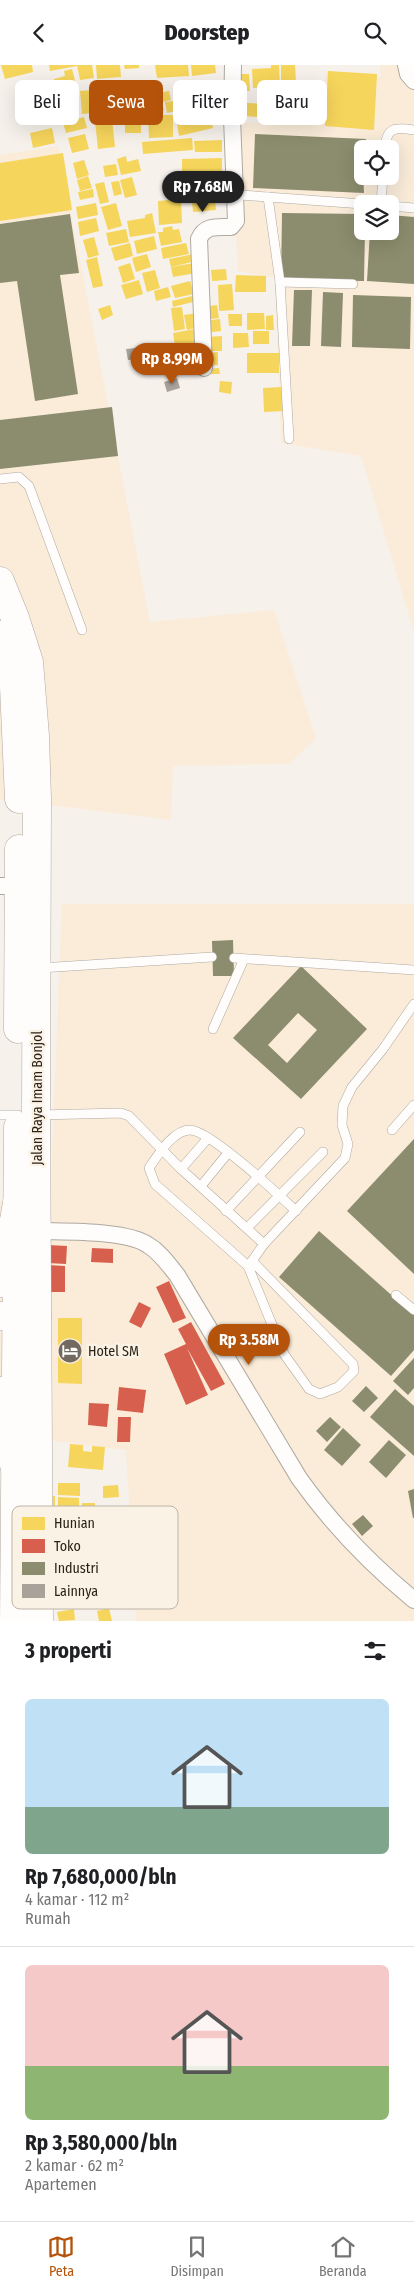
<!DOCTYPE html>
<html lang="id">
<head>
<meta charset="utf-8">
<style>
  :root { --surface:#fff; --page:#f6f6f6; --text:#202124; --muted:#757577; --line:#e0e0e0; --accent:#b45309 }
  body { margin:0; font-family:"Fira Sans Condensed",sans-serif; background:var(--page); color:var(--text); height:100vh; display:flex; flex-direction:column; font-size:19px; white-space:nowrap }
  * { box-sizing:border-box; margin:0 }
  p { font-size:16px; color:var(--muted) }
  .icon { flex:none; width:28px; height:28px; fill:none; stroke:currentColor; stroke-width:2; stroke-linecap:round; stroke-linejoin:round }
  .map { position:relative; height:1556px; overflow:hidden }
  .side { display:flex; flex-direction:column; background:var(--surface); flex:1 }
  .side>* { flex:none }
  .guide { position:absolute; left:15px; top:15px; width:385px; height:45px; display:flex; gap:10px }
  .fabs { position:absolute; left:354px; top:75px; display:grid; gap:10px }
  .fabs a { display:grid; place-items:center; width:45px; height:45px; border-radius:8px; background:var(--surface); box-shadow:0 5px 20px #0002; font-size:25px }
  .price { position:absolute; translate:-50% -42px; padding:0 11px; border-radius:18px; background:var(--accent); color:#fff; font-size:16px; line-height:32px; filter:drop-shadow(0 1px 2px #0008) }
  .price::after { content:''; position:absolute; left:50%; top:30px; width:15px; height:11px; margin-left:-8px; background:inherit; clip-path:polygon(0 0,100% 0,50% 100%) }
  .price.selected { background:#222; color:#fff }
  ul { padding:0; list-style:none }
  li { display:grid; align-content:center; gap:10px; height:265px; padding:0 25px }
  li+li { border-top:1px solid var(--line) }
  li span { display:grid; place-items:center; height:155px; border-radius:8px; color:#555 }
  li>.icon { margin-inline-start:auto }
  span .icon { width:90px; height:90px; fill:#fffc; stroke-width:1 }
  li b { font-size:21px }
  h2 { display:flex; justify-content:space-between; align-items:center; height:60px; padding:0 25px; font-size:21px }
  .pill { padding:0 18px; border-radius:8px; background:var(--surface); box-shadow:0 5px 20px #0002; font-size:18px; line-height:45px }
  .pill.selected { background:var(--accent); color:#fff }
  header { display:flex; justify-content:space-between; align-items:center; height:65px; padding:0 25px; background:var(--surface); font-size:22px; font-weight:800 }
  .tabs { display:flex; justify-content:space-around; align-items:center; height:70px; border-top:1px solid var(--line); background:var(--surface); font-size:14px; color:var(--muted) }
  .tabs a { display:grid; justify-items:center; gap:2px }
  .tabs .selected { color:var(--accent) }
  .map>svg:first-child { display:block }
</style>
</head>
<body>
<header><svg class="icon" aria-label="back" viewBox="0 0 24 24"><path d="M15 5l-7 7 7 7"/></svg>Doorstep<svg class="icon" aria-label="search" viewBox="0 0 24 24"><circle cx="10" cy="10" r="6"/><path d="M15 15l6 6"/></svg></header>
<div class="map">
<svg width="414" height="1556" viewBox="0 0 414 1556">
  <rect width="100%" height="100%" fill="#f6f1eb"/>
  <g fill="#faecd9" fill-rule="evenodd">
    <path d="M380,0h34v567l-53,-176 -80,-13 -6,-165 -37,-7 -8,-149 92,3 4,-54 55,6zM362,84h28v27h-28zM362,139h28v27h-28z"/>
    <polygon points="58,81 150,557 274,545 316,673 289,699 173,701 171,755 0,734 0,90"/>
    <polygon points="62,839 414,839 414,1556 136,1556 126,1385 32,1373 0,1348 0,1137 50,1140"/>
  </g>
  <g fill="#f6d55c">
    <polygon points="1,0 32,0 33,7 5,14"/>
    <polygon points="49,0 77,0 77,1 50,6"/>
    <polygon points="77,0 92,0 94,13 80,15"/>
    <polygon points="96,0 120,0 121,12 97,14"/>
    <polygon points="124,0 139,0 139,3 125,4"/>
    <polygon points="155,0 188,0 189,11 157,13"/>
    <polygon points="191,0 215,0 216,8 192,11"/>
    <polygon points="271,0 279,0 280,21 253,23 252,4 271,3"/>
    <polygon points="281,0 295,0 296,17 281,17"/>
    <polygon points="72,4 76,19 56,24 54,14 65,11 64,6"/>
    <polygon points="328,6 377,9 374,65 325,61"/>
    <polygon points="241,9 249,9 250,26 241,26"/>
    <polygon points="152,20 153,28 150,29 152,40 143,41 140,22"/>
    <polygon points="91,25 93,48 82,49 80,26"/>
    <polygon points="169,26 171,35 162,37 164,46 157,47 153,29"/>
    <polygon points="306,29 324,30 323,54 305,53"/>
    <polygon points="174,36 176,46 167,48 165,37"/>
    <polygon points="234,37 294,41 293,55 233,50"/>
    <polygon points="190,39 192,53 179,54 177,41"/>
    <polygon points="111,45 115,82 98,84 94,47"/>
    <polygon points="148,50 173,50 173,72 149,73"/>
    <polygon points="210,51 213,63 179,71 177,58"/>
    <polygon points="84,52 87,63 66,68 63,58"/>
    <rect x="125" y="55" width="16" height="13"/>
    <polygon points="52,63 55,78 33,83 30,68"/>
    <polygon points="85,69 89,84 72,88 68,73"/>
    <polygon points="192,73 193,85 143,89 142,77"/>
    <polygon points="222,75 222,87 195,87 194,76"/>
    <polygon points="63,88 72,145 0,156 0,98"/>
    <polygon points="126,91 127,97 138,94 141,106 121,110 117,94"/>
    <polygon points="222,93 222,108 182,109 182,94"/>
    <polygon points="84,95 89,110 77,114 73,98"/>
    <polygon points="116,99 118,110 105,112 103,101"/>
    <polygon points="88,111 92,123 80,126 77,115"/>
    <polygon points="132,112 137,130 125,133 120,115"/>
    <polygon points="224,114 224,130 198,131 198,115"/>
    <polygon points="119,116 122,129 114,131 111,117"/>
    <polygon points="104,117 109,137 100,139 95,119"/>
    <polygon points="93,124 94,132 80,135 78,127"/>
    <polygon points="181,134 182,158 159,160 158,136"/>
    <polygon points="215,135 216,145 193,147 192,137"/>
    <polygon points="96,138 98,150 78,154 76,142"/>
    <polygon points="116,138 122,161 108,165 101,142"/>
    <polygon points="152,148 156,168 130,172 127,156 145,153 145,150"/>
    <polygon points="96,153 99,166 80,171 78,157"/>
    <polygon points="172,161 173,165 179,164 182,177 161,181 158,167 163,167 163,163"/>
    <polygon points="126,164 129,177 109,181 106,168"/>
    <polygon points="154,171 157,184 137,189 134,176"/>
    <polygon points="94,172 99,190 88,193 83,175"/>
    <polygon points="130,178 133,191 115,196 111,183"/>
    <polygon points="186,178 189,189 163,194 161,183"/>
    <polygon points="147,189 151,202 136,207 132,193"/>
    <polygon points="194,189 196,196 171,202 169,194"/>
    <polygon points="97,192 103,221 93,223 86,195"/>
    <polygon points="130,198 135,214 123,218 118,202"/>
    <polygon points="194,198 196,208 173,212 171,202"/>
    <polygon points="226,204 227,215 212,216 211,205"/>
    <polygon points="155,205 160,223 147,227 142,208"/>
    <polygon points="236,210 266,211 266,227 235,227"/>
    <polygon points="139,215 143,229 126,234 121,220"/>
    <polygon points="190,216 194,229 175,233 171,221"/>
    <polygon points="232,219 234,245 219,246 218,220"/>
    <polygon points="168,222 171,232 156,236 154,226"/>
    <polygon points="196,230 197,236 173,242 172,236"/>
    <polygon points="110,240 113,250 102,255 98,244"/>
    <polygon points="217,240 219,253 204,255 202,242"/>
    <polygon points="182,242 185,264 174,266 171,243"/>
    <polygon points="198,248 200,262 187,265 184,250"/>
    <polygon points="247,248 264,248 265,264 247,265"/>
    <polygon points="228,249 242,249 242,261 229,261"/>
    <polygon points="273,250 274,265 266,265 266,251"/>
    <polygon points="220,254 221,266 204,268 203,256"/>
    <polygon points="195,264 197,278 175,281 173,268"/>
    <rect x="253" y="266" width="16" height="13"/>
    <polygon points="233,268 248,268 249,282 233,283"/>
    <polygon points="222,271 222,286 206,286 206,272"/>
    <polygon points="171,284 177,301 157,307 152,290"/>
    <polygon points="218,287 218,300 208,301 208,288"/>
    <rect x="247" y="288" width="32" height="20"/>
    <polygon points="219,303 220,309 208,309 208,304"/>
    <polygon points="220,316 232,317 231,329 219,327"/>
    <polygon points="282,322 284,346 264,347 263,323"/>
    <polygon points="58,1253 82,1253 82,1319 58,1318"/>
    <polygon points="70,1379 83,1380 83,1386 92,1387 92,1381 105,1382 103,1405 68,1402"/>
    <polygon points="58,1418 80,1418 80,1431 58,1430"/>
    <polygon points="118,1420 119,1432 103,1433 103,1421"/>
    <polygon points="44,1431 55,1431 55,1446 43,1446"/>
    <polygon points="58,1432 79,1433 79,1446 58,1445"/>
    <polygon points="82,1438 95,1438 94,1463 56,1462 56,1446 82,1447"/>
    <polygon points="109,1543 112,1556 99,1556 97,1546"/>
    <polygon points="74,1544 75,1555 59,1556 57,1547"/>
  </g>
  <g fill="#d6604d">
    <polygon points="48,1180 67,1181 66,1199 47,1198"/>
    <polygon points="92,1183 113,1184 113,1198 91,1197"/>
    <polygon points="48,1200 65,1201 65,1227 47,1227"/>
    <polygon points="169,1216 186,1253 173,1258 156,1222"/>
    <polygon points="139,1237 151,1243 141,1263 129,1257"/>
    <polygon points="191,1257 225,1319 211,1326 187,1283 208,1330 186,1340 164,1289 186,1279 178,1264"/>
    <polygon points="119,1322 146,1325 143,1348 117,1345"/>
    <polygon points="89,1338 109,1339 107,1362 88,1360"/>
    <polygon points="118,1352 131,1352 130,1377 117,1377"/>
  </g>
  <g fill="#8c8c6e" fill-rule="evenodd">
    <polygon points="255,69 366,74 366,84 362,84 364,128 253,123"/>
    <polygon points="282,148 362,149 362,166 365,166 364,216 281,215"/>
    <polygon points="70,149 79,208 60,210 78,329 35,336 17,216 0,218 0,159"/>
    <polygon points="390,150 414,152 414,219 367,216 370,166 390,166"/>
    <polygon points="294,225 312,225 310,281 292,281"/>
    <polygon points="323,227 343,228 341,282 321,281"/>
    <polygon points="353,230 411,232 410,284 352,282"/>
    <polygon points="112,342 118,391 0,404 0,355"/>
    <polygon points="233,875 234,911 213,911 212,876"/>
    <path d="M301,901l66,63 -66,70 -68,-61zM298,948l19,17 -30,33 -19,-18z"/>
    <polygon points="414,1074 414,1209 347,1146"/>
    <polygon points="319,1166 414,1250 414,1285 391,1311 279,1212"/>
    <polygon points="414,1293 414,1323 408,1330 393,1316"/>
    <polygon points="366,1321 378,1333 364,1347 352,1336"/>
    <polygon points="395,1324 414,1341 414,1391 370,1352"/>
    <polygon points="330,1352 341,1362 327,1377 316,1366"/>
    <polygon points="343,1363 361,1380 342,1401 324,1385"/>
    <polygon points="389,1375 406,1390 386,1413 369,1397"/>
    <polygon points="414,1424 414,1453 413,1453 408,1426"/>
    <polygon points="363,1450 373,1461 362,1471 352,1459"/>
  </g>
  <g fill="#a8a29a">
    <polygon points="146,282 148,293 128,295 126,284"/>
    <polygon points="177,313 180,323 167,327 164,317"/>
  </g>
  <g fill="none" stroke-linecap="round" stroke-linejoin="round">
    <defs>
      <g id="service">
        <path d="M385,84c1,-22 10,-22 29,-19"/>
        <polyline points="241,130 362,139"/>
        <polyline points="268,132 280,217 289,374"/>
        <polyline points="381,139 383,111"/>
        <polyline points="390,141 414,143"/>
        <polyline points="280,217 353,219"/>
        <polyline points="0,414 19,412 29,421 82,565"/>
        <polyline points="234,893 414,905"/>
        <polyline points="40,903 212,892"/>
        <polyline points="213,964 244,894"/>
        <polyline points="0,1050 18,1050"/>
        <polyline points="39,1050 121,1048 129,1051 181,1104 264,1179"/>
        <polyline points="392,1065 414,1040"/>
        <polyline points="181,1104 208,1073"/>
        <polyline points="201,1121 228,1088"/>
        <polyline points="226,1146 300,1067"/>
        <polyline points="247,1163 323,1087"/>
        <polygon points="252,1196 353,1299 354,1306 338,1322 320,1329 309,1324 284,1289 248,1201"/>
        <polyline points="252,1196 264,1179 345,1093 348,1079 342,1060 343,1041 352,1022 383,984 414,939"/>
        <path d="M248,1201l-93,-82 -6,-16c9,-13 24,-38 41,-38 19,0 90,66 106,81"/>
        <polyline points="396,1230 414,1245"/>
      </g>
      <g id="minor">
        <polyline points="406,0 408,9 414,16"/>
        <path d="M204,303l-5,-129c6,-14 18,-12 32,-12l5,-6 -4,-103 1,-53"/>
        <polyline points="0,821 18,821"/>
        <path d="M38,1166c27,1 88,-1 110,14 12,7 20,19 29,30l122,203c34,48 70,85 115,122"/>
      </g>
      <g id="trunk">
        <polyline points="0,516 15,553 29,597 35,671 37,734 36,1050 39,1556"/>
        <polyline points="0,570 14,622 19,734"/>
        <polyline points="18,964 19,784"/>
        <polyline points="14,1556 18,1062"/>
      </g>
      <g id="motorway">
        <polyline points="0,1218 6,1200 17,1138"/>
        <polyline points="0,1251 37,1252"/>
        <polyline points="0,1326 14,1400"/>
      </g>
    </defs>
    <use href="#service" stroke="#afa9a1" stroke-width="10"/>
    <use href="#minor" stroke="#afa9a1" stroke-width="18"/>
    <use href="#trunk" stroke="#afa9a1" stroke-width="29"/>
    <use href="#motorway" stroke="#afa9a1" stroke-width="29"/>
    <use href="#service" stroke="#fefdfc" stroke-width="9"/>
    <use href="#minor" stroke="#fefdfc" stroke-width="16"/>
    <use href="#trunk" stroke="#fefdfc" stroke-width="28"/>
    <use href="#motorway" stroke="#fefdfc" stroke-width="28"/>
  </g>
  <defs>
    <symbol id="hotel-disc" viewBox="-11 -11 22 22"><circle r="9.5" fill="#726a61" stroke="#fbf2e6"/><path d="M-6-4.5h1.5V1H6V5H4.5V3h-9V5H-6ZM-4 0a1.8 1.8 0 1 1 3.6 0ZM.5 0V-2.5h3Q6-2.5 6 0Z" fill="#fff"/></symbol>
  </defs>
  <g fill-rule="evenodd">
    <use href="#hotel-disc" x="56" y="1272" width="28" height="28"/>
  </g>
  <g text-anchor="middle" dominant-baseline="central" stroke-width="5" stroke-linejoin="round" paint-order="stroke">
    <g font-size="14" fill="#2b2217" stroke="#fbf2e6">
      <text transform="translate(37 1033) rotate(-90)">Jalan Raya Imam Bonjol</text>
    </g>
    <g font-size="14" fill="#2b2217" stroke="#fbf2e6" text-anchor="start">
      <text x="88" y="1286">Hotel SM</text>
    </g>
  </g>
  <rect x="12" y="1441" width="166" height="103" rx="8" fill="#fbf2e6" stroke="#bdb4a8" stroke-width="1"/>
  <rect x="22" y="1452" width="23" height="13" fill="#f6d55c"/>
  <rect x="22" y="1474" width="23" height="14" fill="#d6604d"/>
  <rect x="22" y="1497" width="23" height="13" fill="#8c8c6e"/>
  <rect x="22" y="1519" width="23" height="14" fill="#a8a29a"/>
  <g font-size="14" fill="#2b2217">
    <text x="54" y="1463">Hunian</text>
    <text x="54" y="1486">Toko</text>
    <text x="54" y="1508">Industri</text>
    <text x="54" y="1531">Lainnya</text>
  </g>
</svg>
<div class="fabs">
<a><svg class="icon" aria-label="locate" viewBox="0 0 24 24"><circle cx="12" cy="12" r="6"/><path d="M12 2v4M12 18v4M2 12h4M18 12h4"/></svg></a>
<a><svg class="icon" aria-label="layers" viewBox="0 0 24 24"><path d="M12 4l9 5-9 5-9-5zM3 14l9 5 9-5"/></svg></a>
</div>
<b class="price selected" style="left:203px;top:148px">Rp 7.68M</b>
<b class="price" style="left:172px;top:320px">Rp 8.99M</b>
<b class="price" style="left:249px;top:1301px">Rp 3.58M</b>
<div class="guide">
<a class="pill">Beli</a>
<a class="pill selected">Sewa</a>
<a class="pill">Filter</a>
<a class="pill">Baru</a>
</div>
</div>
<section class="side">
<h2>3 properti<svg class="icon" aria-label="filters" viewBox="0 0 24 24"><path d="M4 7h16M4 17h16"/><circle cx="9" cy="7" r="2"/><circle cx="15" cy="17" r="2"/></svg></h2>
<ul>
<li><span style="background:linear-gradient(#bfe0f5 70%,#7fa58c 0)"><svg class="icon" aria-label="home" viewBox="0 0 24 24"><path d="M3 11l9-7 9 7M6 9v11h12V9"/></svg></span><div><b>Rp 7,680,000/bln</b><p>4 kamar · 112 m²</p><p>Rumah</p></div></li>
<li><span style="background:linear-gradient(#f6c9c9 65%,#8fb573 0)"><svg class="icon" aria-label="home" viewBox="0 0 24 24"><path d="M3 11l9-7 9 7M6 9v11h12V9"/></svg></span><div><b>Rp 3,580,000/bln</b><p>2 kamar · 62 m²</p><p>Apartemen</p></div></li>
</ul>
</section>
<nav class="tabs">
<a class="selected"><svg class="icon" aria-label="map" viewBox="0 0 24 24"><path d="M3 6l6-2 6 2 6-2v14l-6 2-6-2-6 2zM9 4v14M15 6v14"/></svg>Peta</a>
<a><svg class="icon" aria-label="saved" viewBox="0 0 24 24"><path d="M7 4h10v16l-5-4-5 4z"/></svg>Disimpan</a>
<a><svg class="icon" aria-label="home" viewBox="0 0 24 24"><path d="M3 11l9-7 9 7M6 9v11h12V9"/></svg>Beranda</a>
</nav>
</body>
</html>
